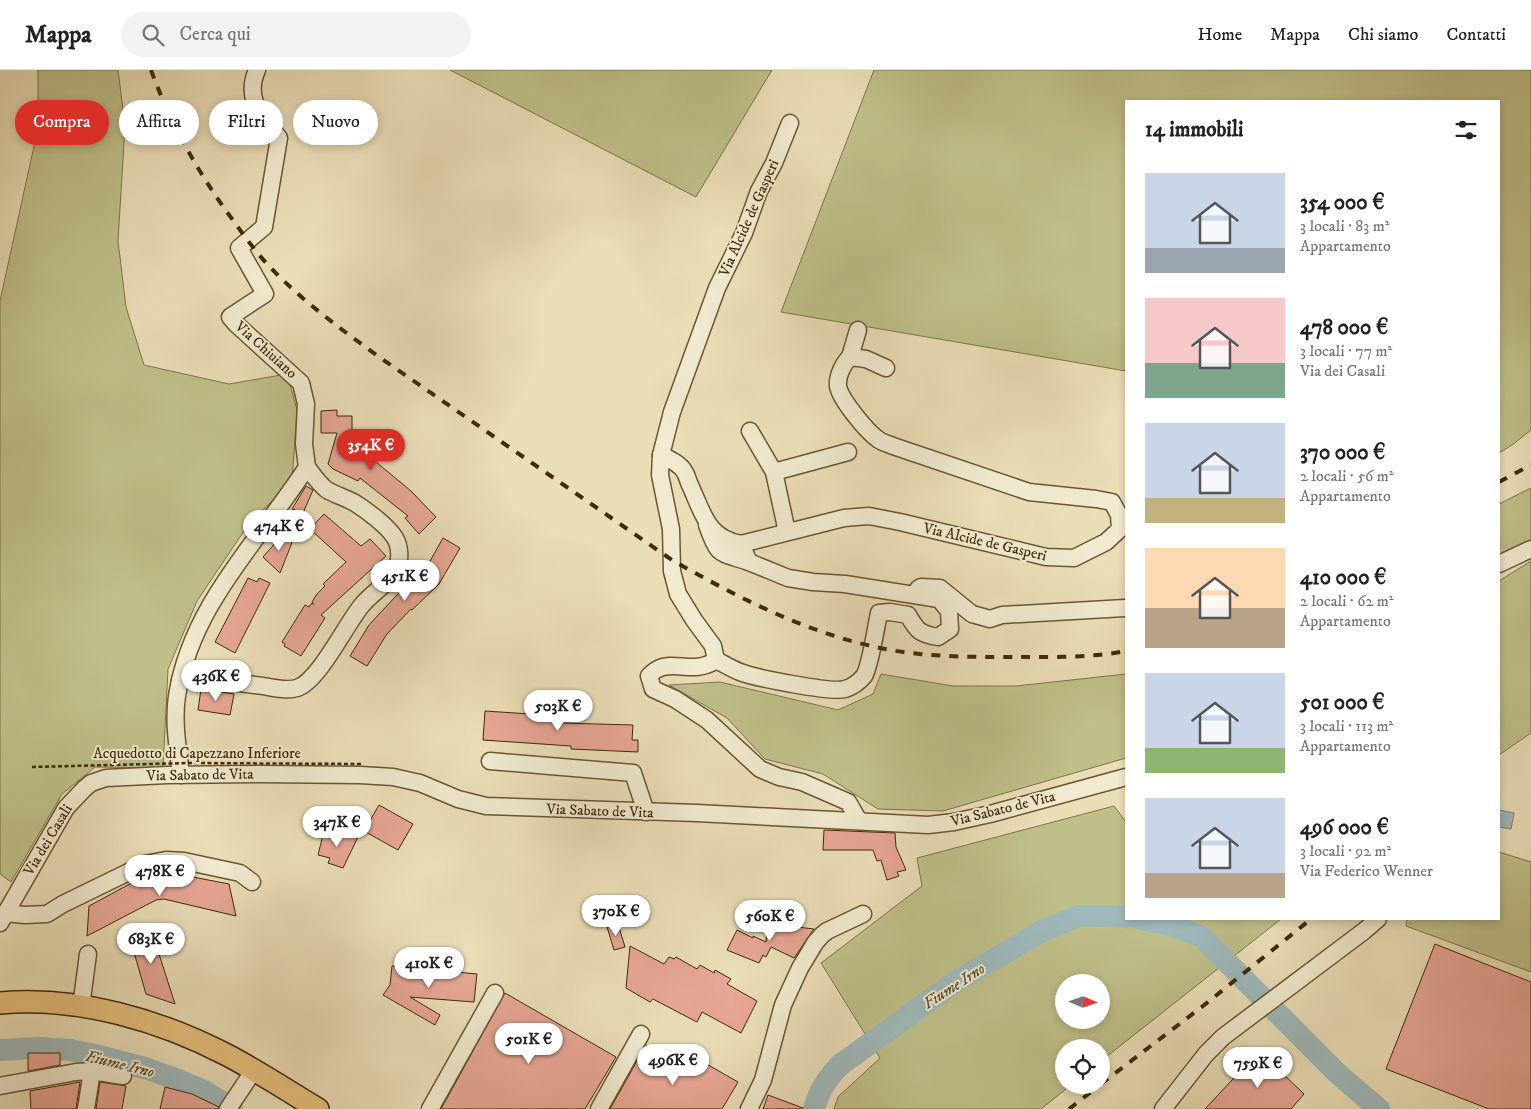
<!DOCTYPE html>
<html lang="it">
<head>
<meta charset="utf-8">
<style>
  :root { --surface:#fff; --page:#f2f2f2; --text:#222; --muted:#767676; --line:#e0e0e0; --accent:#d93025 }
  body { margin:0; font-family:"IM FELL DW Pica",serif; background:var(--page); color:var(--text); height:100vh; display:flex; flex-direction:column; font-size:19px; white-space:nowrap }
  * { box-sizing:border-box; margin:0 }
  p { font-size:16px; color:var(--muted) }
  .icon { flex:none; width:28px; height:28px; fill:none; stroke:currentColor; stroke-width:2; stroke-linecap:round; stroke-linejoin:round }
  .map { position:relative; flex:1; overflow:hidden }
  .drawer { position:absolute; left:1125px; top:30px; width:375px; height:820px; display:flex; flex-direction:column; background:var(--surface); border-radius:0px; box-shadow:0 2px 8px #0003 }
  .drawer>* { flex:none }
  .hud { position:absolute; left:15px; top:30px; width:475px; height:45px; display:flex; gap:10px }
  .needle { width:32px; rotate:92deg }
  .tools { position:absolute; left:1055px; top:904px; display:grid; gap:10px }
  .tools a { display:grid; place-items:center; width:55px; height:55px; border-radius:50%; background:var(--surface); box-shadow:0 2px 8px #0003; font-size:25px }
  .price { position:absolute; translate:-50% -42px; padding:0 11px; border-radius:18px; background:#fff; color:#222; font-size:16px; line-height:32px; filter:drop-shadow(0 1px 2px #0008) }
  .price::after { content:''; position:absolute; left:50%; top:30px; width:15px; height:11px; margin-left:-8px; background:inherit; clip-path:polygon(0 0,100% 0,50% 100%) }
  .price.selected { background:var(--accent); color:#fff }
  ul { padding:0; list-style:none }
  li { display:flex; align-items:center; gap:15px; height:125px; padding:0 20px }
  li span { display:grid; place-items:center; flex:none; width:140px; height:100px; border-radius:0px; color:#555 }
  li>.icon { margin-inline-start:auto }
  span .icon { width:60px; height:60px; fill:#fffc; stroke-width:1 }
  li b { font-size:21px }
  h2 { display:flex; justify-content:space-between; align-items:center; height:60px; padding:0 20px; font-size:21px }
  .pill { padding:0 18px; border-radius:22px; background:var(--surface); box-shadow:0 2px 8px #0003; font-size:18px; line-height:45px }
  .pill.selected { background:var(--accent); color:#fff }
  header { display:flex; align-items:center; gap:30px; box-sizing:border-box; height:70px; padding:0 25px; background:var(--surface); border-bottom:1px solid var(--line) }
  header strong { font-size:24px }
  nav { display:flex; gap:28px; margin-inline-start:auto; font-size:18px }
  .search { width:350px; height:45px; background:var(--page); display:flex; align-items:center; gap:12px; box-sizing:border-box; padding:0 18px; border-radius:28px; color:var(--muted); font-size:19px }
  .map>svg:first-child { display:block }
</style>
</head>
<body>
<header>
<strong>Mappa</strong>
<div class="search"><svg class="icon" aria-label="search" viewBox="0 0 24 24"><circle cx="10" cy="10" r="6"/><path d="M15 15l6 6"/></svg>Cerca qui</div>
<nav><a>Home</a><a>Mappa</a><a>Chi siamo</a><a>Contatti</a></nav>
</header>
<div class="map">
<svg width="1531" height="1039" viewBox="0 0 1531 1039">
  <rect width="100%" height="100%" fill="#eadeb7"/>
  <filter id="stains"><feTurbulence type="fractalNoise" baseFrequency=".004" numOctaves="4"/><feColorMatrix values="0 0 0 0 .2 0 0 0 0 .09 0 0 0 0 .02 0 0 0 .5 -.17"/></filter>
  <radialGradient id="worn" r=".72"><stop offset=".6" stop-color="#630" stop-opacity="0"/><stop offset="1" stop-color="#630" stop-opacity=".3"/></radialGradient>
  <g fill="#bfbf89" stroke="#7f7448" fill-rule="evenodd">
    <polygon points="38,0 118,0 125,56 118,171 126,237 144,295 229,314 287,304 297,340 292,411 248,455 197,531 168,599 163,698 95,697 62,724 11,812 0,804 0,231 38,58"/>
    <polygon points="450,0 772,0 696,127"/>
    <polygon points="874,0 1531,0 1531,360 1512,375 1499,383 1499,31 1126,31 1126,301 781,242"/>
    <polygon points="1531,418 1531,471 1499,485 1499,434"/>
    <polygon points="1531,491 1531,663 1499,685 1499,511"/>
    <polygon points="881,604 953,616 1016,616 1126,604 1126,688 943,741 878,739 823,704 765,689 727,648 669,615 720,612 838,640 873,624"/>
    <path d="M1114,736l12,16v97h155l-180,142v-13h-37v37h7l-30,24h-207l4,-12 42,-39 -59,-95 101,-77 -5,-28zM1064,912h37v38h-37z"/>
    <polygon points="1499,782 1531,792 1531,902 1406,856 1407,849 1499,849"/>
  </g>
  <polygon fill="#9eb9bb" stroke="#787f73" points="1499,740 1514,743 1511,759 1499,757"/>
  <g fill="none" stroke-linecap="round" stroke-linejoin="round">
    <g stroke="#9eb9bb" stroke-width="22">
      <polyline points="1140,849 1175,856 1202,867 1337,1003 1379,1039"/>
      <polyline points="0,980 39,978 71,980 103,987 148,999 173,1008 206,1022 232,1039"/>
      <path d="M814,1039c6,-20 12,-29 26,-44l115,-83 89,-52 35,-14h26l21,1"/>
    </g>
  </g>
  <g fill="#e7a695" stroke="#3f2907">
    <polygon points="337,340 337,346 352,346 352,380 376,392 411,421 436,447 419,464 405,448 408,446 360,408 358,411 333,399 328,394 337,363 321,363 321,341"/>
    <polygon points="306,416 313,420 303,443 292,439"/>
    <polygon points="324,444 361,476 370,469 386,486 321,545 325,548 301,586 284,576 285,574 282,572 305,535 309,537 312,533 314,535 312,532 317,524 325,516 323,514 346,492 310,459"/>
    <polygon points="284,463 293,470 280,503 263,487"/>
    <polygon points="443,468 460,478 439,514 412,540 411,539 387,564 367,596 350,586 369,555 395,527 425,500"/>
    <polygon points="248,508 257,512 259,508 270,513 235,583 215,572"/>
    <polygon points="201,619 234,624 230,645 198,640"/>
    <polygon points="485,641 560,646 560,653 633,655 632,670 638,670 638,682 571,679 571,676 483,670"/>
    <polygon points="379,735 413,754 398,780 364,761"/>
    <polygon points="824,760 895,763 896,777 906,800 897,802 899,806 887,810 881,790 877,791 873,780 823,780"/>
    <polygon points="324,761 358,767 343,798 328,793 330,788 318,785"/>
    <polygon points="157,802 167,802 229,814 236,846 164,829 156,830 87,866 89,836 150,803"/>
    <polygon points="618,854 625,877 614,880 607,857"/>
    <polygon points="150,856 175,934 146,924 129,865"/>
    <polygon points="767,856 787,858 788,856 814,859 794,888 771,877 766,887 763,885 759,893 727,880 737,860 753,868 753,866 766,872"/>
    <polygon points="1435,874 1531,912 1531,1039 1489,1039 1386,999"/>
    <polygon points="630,876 664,894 669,887 674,889 676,887 697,899 700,895 714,903 715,900 731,909 727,914 757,931 741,963 702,942 697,952 653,929 650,932 626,918"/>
    <polygon points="392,896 477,904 474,932 410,927 440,945 435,955 383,925 390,915"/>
    <polygon points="505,923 616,987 585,1039 441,1039"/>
    <polygon points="646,975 687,1001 696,988 738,1012 722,1039 610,1039"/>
    <polygon points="1259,981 1304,1024 1291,1039 1205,1039"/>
    <polygon points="28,983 60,983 60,995 28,1001"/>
    <polygon points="80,1012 76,1039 31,1039 30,1021"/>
    <polygon points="100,1012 126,1016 122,1039 96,1039"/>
    <polygon points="165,1017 192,1024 219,1037 218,1039 160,1039"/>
    <polygon points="768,1025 803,1038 803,1039 763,1039"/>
  </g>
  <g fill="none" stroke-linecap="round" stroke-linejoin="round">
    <defs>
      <g id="minor">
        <path d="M790,53l-16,40 -15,28 -15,42 -27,55 -45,124 -11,43 -1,20 11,54 1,42 6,23 16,26 19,26 3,14c-21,15 -42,0 -58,9 -3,1 -7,5 -9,7l4,13 22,10 32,21 53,49 19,8 23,5 46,20 11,19"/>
        <polyline points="850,287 858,260"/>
        <polyline points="750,361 774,402 787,462"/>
        <path d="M661,385c8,4 18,8 23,16 3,4 4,10 6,14 13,28 17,53 51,59l103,-26 25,-2 31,6 146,35 28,1 32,-16 14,-13 -1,-14 -7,-13 -16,-3 -67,-7 -136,-46c-4,-2 -10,-3 -14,-6 -12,-8 -39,-41 -41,-54 -1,-10 5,-22 12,-29l16,2 20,9"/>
        <polyline points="774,402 848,382"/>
        <path d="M707,455c11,32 12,27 42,37"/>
        <polyline points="1499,494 1531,479"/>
        <polyline points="918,519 921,517 940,518 972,544 990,549 1002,545 1125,538"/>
        <path d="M716,590c8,4 16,9 24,12 15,6 92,21 105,17 7,-2 14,-7 19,-13 6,-9 12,-49 15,-63l11,-1 18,3c9,16 12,19 30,22l12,-8 -1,-18 -10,-12 -94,-15 -32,-2 -25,-4 -39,-16 -8,-18"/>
        <path d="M180,610c28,-3 56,3 83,6 11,2 24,5 34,2 22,-7 49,-64 65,-83 10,-12 26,-21 34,-35 5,-9 4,-24 -1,-32 -7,-12 -29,-28 -40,-35 -9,-5 -19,-8 -28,-13 -8,-6 -14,-15 -20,-23"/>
        <polyline points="490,691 633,703 646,742"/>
        <path d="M181,705c-3,-26 -8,-53 -4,-79 14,-91 82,-155 130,-229l-3,-23 2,-40 -5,-21 -65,-59 -6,-7 35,-23 -26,-46 25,-21 15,-89c-17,-23 -35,-39 -22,-68"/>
        <polyline points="5,843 25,845 47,844 63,834 145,794 166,790 184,791 240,803 252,812"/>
        <polyline points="0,853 66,738 84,719 91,713 106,708 167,705 261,704 360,705 393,707 420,713 458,729 486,736 697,743 928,755 954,752 990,744 1126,707"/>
        <polyline points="81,937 88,884"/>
        <polyline points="0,1016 76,1002 92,1001 123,1006"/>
        <polyline points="86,1039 92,1001"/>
        <polyline points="228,1039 254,1000"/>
        <polyline points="430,1039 495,923"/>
        <polyline points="599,1039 641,964"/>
        <polyline points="749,1039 763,1010 783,935 800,898 815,873 822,865 827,861 863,844"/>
        <polyline points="1163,1039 1206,984 1223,967 1364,861 1378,849"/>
      </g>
      <path id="major" d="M0,933c78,-7 160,17 229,53 30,16 59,35 89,53"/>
    </defs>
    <use href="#minor" stroke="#6a5633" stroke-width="19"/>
    <use href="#major" stroke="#3f2907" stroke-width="24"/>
    <use href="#minor" stroke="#f1ead0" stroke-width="16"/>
    <use href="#major" stroke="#e5bf7c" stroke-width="21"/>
    <g stroke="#3f2907" stroke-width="4" stroke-dasharray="9 9" stroke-linecap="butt">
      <path d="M151,0c20,55 49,106 84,153 10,14 21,29 33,42 34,36 74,65 114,94l290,201c72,41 148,80 231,92 36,5 73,5 110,5 37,0 77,1 113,-6"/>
      <polyline points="1499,412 1531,395"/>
      <polyline points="1101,1014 1203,936 1311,849"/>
      <polyline points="1069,1039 1100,1015"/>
    </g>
    <polyline stroke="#3f2907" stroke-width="2.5" stroke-dasharray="4 2.5" stroke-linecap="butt" points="32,697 190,693 361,694"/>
  </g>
  <g text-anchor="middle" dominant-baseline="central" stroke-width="4" stroke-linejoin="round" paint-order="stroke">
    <g font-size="15" fill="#3f2907" stroke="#f1ead0">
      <text transform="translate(749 148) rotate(-66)">Via Alcide de Gasperi</text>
      <text transform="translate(266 280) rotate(42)">Via Chiuiano</text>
      <text transform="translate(985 472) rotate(13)">Via Alcide de Gasperi</text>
      <text x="197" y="683">Acquedotto di Capezzano Inferiore</text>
      <text transform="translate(200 705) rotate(-1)">Via Sabato de Vita</text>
      <text transform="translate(1003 739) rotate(-14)">Via Sabato de Vita</text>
      <text transform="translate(600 741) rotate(2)">Via Sabato de Vita</text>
      <text transform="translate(48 770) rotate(-59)">Via dei Casali</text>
    </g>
    <g font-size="16" font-style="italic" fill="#574d34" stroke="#f1ead0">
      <text transform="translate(954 916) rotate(-33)">Fiume Irno</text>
      <text transform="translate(120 994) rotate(14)">Fiume Irno</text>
    </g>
  </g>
  <rect width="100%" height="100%" filter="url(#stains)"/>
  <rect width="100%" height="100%" fill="url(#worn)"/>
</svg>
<div class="tools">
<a><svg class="needle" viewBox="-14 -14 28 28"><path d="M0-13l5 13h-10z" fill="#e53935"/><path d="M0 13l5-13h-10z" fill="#767676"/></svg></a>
<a><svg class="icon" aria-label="locate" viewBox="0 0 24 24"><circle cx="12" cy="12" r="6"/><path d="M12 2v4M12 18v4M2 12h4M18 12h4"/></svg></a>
</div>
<b class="price selected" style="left:371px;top:401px">354K €</b>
<b class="price" style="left:279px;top:482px">474K €</b>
<b class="price" style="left:405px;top:532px">451K €</b>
<b class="price" style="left:216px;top:632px">436K €</b>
<b class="price" style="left:558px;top:662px">503K €</b>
<b class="price" style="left:337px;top:778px">347K €</b>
<b class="price" style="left:160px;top:827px">478K €</b>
<b class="price" style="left:616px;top:867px">370K €</b>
<b class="price" style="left:770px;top:872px">560K €</b>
<b class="price" style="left:151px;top:895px">683K €</b>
<b class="price" style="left:429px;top:919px">410K €</b>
<b class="price" style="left:529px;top:995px">501K €</b>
<b class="price" style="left:673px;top:1016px">496K €</b>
<b class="price" style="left:1258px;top:1019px">759K €</b>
<div class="hud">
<a class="pill selected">Compra</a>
<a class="pill">Affitta</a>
<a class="pill">Filtri</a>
<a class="pill">Nuovo</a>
</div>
<section class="drawer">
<h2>14 immobili<svg class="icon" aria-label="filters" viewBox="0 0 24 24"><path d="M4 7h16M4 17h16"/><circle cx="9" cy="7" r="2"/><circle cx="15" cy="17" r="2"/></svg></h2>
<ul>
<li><span style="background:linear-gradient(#c9d6e8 75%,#9aa5b1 0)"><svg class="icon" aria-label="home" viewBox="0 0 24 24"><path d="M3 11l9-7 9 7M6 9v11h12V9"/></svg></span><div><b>354 000 €</b><p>3 locali · 83 m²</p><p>Appartamento</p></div></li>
<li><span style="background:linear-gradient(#f6c9c9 65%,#7fa58c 0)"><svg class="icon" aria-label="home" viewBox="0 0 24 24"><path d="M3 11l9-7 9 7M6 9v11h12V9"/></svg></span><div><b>478 000 €</b><p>3 locali · 77 m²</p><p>Via dei Casali</p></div></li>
<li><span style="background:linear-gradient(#c9d6e8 75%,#c2b280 0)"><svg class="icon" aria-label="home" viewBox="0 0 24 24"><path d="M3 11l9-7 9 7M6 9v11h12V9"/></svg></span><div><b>370 000 €</b><p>2 locali · 56 m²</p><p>Appartamento</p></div></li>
<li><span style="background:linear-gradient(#ffd9b3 60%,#b9a48a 0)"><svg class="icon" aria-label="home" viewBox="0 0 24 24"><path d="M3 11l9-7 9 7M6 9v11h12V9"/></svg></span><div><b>410 000 €</b><p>2 locali · 62 m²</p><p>Appartamento</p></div></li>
<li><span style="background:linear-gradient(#c9d6e8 75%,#8fb573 0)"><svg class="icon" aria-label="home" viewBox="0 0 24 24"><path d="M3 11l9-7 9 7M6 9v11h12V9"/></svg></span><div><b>501 000 €</b><p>3 locali · 113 m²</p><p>Appartamento</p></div></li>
<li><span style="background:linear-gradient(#c9d6e8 75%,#b9a48a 0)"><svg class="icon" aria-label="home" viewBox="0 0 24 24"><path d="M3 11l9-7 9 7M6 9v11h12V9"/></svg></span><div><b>496 000 €</b><p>3 locali · 92 m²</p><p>Via Federico Wenner</p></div></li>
</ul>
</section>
</div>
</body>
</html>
